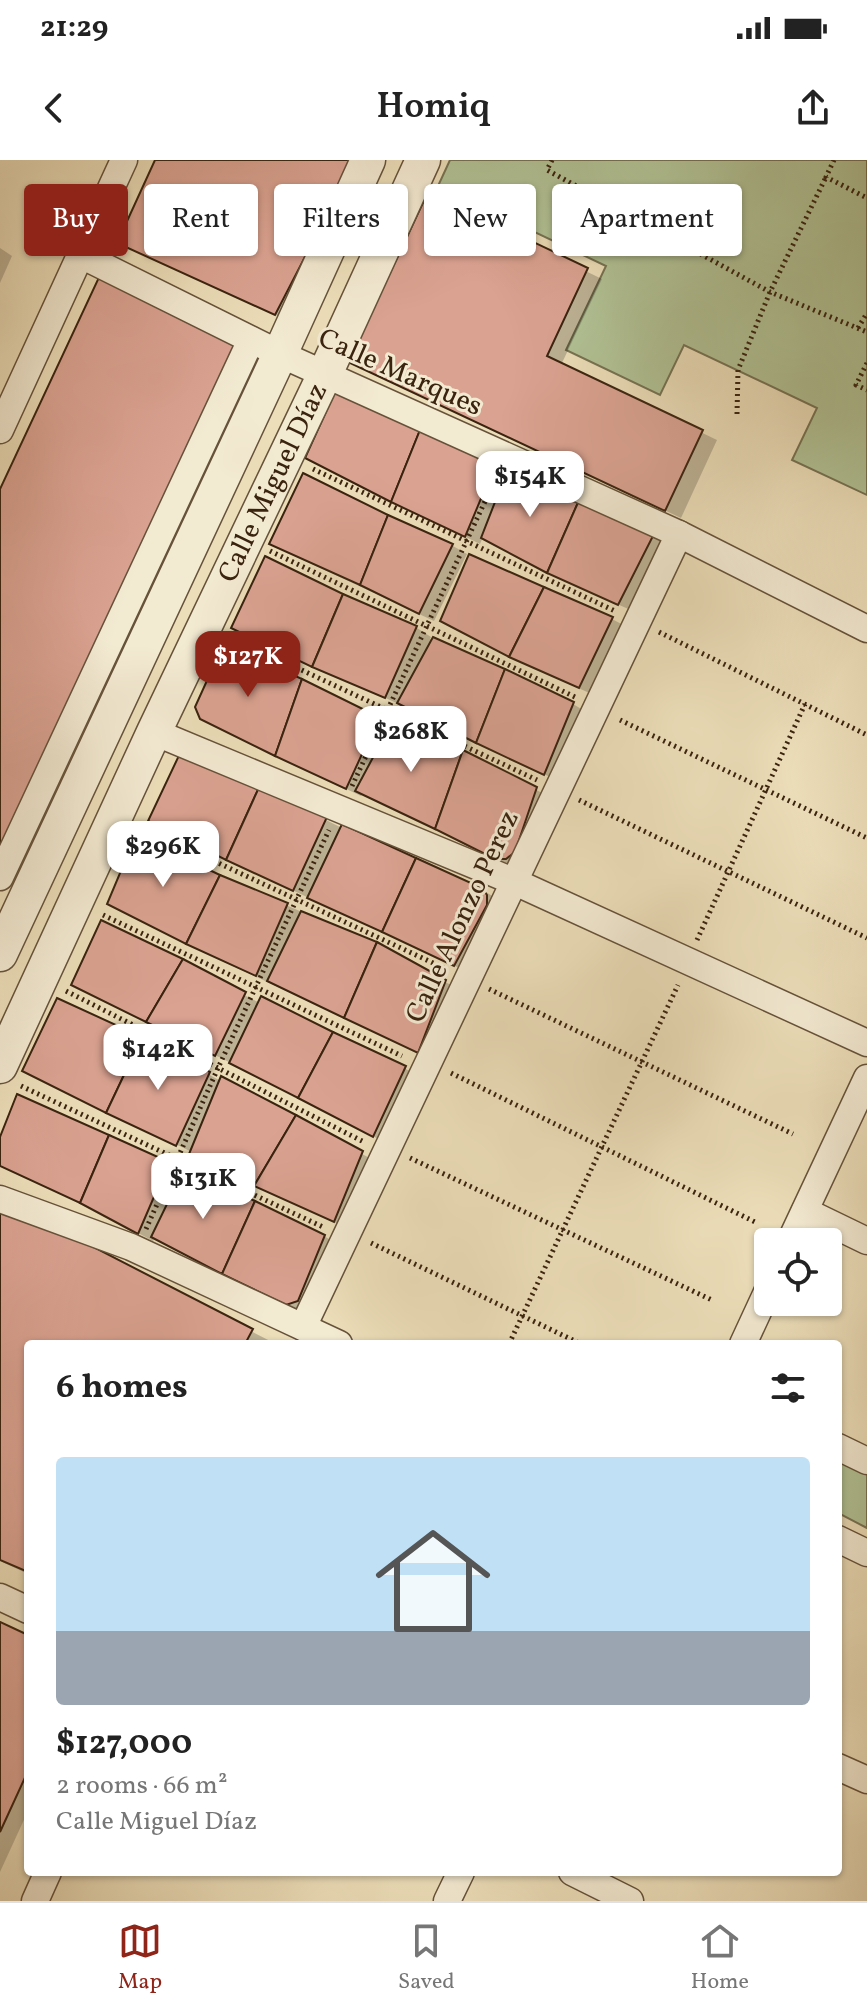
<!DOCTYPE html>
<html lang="en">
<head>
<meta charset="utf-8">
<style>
  :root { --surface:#fff; --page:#f6f6f6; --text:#222; --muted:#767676; --line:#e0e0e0; --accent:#8f2418 }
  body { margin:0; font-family:Vollkorn,serif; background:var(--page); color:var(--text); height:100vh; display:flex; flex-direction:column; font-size:30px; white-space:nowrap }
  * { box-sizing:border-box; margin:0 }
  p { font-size:26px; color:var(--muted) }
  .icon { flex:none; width:44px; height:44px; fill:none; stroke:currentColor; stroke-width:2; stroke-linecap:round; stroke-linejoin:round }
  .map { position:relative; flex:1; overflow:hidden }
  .sheet { position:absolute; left:24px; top:1180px; width:818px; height:536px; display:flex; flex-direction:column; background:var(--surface); border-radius:8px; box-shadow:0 2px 6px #0004 }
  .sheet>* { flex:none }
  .hud { position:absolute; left:24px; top:24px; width:820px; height:72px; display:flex; gap:16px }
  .controls { position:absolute; left:754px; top:1068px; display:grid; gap:16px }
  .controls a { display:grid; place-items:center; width:88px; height:88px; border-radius:8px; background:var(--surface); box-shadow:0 2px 6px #0004; font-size:40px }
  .price { position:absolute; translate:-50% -68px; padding:0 18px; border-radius:16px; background:#fff; color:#222; font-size:26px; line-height:52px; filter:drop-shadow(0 2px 4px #0008) }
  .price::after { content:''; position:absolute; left:50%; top:48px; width:24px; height:18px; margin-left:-12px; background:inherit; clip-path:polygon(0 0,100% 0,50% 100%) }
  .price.active { background:var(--accent); color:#fff }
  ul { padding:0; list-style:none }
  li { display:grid; align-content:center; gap:16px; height:424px; padding:0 32px }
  li span { display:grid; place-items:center; height:248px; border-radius:8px; color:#555 }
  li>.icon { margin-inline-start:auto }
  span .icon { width:144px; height:144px; fill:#fffc; stroke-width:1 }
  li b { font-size:34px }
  h2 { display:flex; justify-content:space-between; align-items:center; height:96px; padding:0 32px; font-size:34px }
  .tag { padding:0 28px; border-radius:8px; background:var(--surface); box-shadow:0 2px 6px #0004; font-size:28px; line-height:72px }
  .tag.active { background:var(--accent); color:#fff }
  .status { display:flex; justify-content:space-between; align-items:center; height:56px; padding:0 40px; background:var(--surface); direction:ltr }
  .status svg { height:22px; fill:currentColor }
  header { display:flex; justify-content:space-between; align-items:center; height:104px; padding:0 32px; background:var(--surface); font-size:36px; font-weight:600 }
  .tabs { display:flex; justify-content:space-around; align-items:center; height:112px; border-top:2px solid var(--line); background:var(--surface); font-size:22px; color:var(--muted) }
  .tabs a { display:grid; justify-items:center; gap:4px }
  .tabs .active { color:var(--accent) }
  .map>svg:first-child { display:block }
</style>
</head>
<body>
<div class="status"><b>21:29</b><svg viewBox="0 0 49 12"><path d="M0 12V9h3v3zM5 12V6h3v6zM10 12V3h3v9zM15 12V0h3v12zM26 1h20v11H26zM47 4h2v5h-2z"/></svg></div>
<header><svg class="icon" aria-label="back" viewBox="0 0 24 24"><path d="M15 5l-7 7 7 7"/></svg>Homiq<svg class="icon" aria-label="share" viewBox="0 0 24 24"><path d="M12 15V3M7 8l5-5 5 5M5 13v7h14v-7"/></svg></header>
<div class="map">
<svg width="867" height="1741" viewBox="0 0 867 1741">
  <rect width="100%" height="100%" fill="#ecdeb9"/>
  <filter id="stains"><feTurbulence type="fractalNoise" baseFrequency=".0025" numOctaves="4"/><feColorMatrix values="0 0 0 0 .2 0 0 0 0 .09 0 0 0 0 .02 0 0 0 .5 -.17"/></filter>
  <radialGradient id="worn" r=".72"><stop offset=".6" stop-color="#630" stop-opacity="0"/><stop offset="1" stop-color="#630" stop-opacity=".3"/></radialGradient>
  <g fill="#b1c295" stroke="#767252" stroke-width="2">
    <polygon points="450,0 867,0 867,335 792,300 817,248 684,185 660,235 566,190 606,106 438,26"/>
    <polygon points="838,1287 867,1301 867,1368 838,1353"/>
  </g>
  <g fill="#0003">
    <polygon points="157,0 374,0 291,162 134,91"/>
    <polygon points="429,35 602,119 561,205 717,280 681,358 366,209"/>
    <polygon points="0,88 12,96 0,123"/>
    <polygon points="339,228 669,382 633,451 564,421 483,377 480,384 322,306"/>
    <polygon points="387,357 453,386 467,394 434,461 286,392"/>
    <polygon points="266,399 417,468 431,477 430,479 573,544 588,553 560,622 402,543 401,545 248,476"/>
    <polygon points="612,459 627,467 594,535 526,505"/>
    <polygon points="378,558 392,566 462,592 552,638 511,707 363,633 361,636 217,567"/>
    <polygon points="184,589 342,668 481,729 497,739 470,813 243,707"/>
    <polygon points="219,716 376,784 460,830 434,900 203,792 124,751"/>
    <polygon points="102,763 260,843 262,839 420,916 388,984 247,911 88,832"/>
    <polygon points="141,879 221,921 222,919 377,1002 349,1069 206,1002 192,992 39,919"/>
    <polygon points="18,937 168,1004 185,1013 324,1076 339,1085 303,1153 155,1076 153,1081 97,1051 0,1004 0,982"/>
    <polygon points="0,1042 276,1184 28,1184 28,1414 0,1401"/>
    <polygon points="0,1464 28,1478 28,1651 0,1712"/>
  </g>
  <g fill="#daa291" stroke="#3a230f" stroke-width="2">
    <polygon points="155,0 355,0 275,155 117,83"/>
    <polygon points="428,32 588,108 547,196 703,270 665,351 348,202"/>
    <polygon points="101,113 241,178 0,696 0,329"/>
    <polygon points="338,225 422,265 391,342 305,298"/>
    <polygon points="422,265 497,300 465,377 391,342"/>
    <polygon points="509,306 580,338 547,413 481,378"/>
    <polygon points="303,313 388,355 360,425 269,384"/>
    <polygon points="580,338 655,372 618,445 547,413"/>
    <polygon points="388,355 453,384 419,454 360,425"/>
    <polygon points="469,394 544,427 509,497 440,461"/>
    <polygon points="265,396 343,434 312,507 231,468"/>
    <polygon points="544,427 613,457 579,528 509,497"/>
    <polygon points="343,434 417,466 385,538 312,507"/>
    <polygon points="433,477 505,509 476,583 397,543"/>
    <polygon points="224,483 302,519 275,596 200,559 195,547"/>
    <polygon points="505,509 574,542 544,615 476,583"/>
    <polygon points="302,519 379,557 346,629 275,596"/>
    <polygon points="392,562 463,590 435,669 355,631"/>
    <polygon points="183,587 261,623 226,700 148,661"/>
    <polygon points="463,590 537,627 515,692 506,699 495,699 435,669"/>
    <polygon points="261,623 327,657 293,731 226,700"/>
    <polygon points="342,664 416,698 382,772 307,738"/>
    <polygon points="136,675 220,715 186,784 107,744"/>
    <polygon points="416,698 482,728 487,735 487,745 454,806 382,772"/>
    <polygon points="220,715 288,743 256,816 186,784"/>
    <polygon points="301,751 377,782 344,858 267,821"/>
    <polygon points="101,760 183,799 146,862 71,825"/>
    <polygon points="377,782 446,820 418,893 344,858"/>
    <polygon points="183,799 246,832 215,896 146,862"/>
    <polygon points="261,836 333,872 298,938 229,903"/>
    <polygon points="57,838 142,877 106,953 22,911"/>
    <polygon points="333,872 406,906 373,977 298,938"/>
    <polygon points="142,877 210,912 176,986 106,953"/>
    <polygon points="221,916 296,955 254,1026 189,994"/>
    <polygon points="17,934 109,975 80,1043 0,1006 0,977"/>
    <polygon points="296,955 363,991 334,1062 254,1026"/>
    <polygon points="109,975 169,1002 138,1074 80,1043"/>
    <polygon points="184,1009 255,1041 222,1114 151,1077"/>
    <polygon points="0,1039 253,1169 245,1184 28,1184 28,1412 0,1400"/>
    <polygon points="255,1041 325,1075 298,1141 286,1145 222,1114"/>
    <polygon points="0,1462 28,1475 28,1611 0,1672"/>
  </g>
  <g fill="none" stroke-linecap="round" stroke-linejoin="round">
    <defs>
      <g id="minor">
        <polyline points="81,95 280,194 679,374 867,469"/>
        <polyline points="0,270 124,0"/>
        <polyline points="154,572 515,722 867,883"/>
        <polyline points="0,717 251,180"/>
        <polyline points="0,1039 131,1087 339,1184"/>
        <polyline points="805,1051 867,1081"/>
        <polyline points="790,1082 867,918"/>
        <polyline points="303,1167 679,374"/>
        <polyline points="743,1184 768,1130"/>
        <polyline points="838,1287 867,1301"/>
        <polyline points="838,1379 867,1393"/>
        <polyline points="0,1437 28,1450"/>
        <polyline points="838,1607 867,1620"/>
        <polyline points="572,1712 630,1741"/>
        <polyline points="35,1741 48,1712"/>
        <polyline points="447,1741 461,1712"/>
      </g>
      <g id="tertiary">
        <polyline points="0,794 280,194 368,0"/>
        <path id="s1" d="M0,906l154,-334 171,-358 98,-214"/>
      </g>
    </defs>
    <use href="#minor" stroke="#66523a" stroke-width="29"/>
    <use href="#tertiary" stroke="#66523a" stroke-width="37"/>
    <g stroke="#3a230f" stroke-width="5" stroke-dasharray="2 4" stroke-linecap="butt">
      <polyline points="552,0 547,10 770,132 867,172"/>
      <polyline points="834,0 826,17 867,38"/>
      <polyline points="858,168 867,153"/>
      <polyline points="867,203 856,225 867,230"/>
      <polyline points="737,254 738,210 770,132 826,17"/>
      <polyline points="313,309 615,451"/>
      <polyline points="270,391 575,537"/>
      <polyline points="659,472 867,575"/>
      <polyline points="231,477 537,620"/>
      <polyline points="620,560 867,678"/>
      <polyline points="352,626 495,320"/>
      <polyline points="579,640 867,778"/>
      <polyline points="143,668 446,809"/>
      <polyline points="103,755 402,896"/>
      <polyline points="697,780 805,544"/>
      <polyline points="489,829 793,974"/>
      <polyline points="66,831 364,982"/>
      <polyline points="451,913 755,1062"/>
      <polyline points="21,926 323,1067"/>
      <polyline points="410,998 714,1141"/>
      <polyline points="146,1069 218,908 329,670"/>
      <polyline points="371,1083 581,1184"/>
      <polyline points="509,1184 678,825"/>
    </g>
    <use href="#minor" stroke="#f3ead2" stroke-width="26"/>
    <use href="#tertiary" stroke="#f3ead2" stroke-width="34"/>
  </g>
  <g text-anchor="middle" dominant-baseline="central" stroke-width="6" stroke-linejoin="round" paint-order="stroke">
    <g font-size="28" fill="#3a230f" stroke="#f3ead2">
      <text transform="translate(400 213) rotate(24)">Calle Marques</text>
      <text stroke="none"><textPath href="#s1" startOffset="644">Calle Miguel Díaz</textPath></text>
      <text transform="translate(463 757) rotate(-65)">Calle Alonzo Perez</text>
    </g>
  </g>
  <rect width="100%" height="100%" filter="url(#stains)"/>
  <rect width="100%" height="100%" fill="url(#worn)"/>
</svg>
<div class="controls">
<a><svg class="icon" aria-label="locate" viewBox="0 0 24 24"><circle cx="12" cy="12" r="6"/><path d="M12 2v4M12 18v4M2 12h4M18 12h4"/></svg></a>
</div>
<b class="price" style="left:530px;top:359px">$154K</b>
<b class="price active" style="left:248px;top:539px">$127K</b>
<b class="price" style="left:411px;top:614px">$268K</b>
<b class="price" style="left:163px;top:729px">$296K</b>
<b class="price" style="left:158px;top:932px">$142K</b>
<b class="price" style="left:203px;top:1061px">$131K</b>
<div class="hud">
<a class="tag active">Buy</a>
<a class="tag">Rent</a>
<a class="tag">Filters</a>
<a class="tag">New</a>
<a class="tag">Apartment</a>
</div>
<section class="sheet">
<h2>6 homes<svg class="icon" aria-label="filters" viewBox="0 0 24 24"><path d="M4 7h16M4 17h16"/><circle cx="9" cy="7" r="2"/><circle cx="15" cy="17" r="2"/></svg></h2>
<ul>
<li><span style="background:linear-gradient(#bfe0f5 70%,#9aa5b1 0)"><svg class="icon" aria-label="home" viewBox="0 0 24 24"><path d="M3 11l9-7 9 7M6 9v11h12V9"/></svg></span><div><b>$127,000</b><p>2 rooms · 66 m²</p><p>Calle Miguel Díaz</p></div></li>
</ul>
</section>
</div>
<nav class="tabs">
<a class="active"><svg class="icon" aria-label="map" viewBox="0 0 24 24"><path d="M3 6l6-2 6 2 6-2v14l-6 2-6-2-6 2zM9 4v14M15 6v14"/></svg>Map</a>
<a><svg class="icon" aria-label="saved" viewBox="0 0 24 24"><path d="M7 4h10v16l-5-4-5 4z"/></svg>Saved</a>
<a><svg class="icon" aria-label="home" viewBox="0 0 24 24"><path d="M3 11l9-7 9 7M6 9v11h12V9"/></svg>Home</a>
</nav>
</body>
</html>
